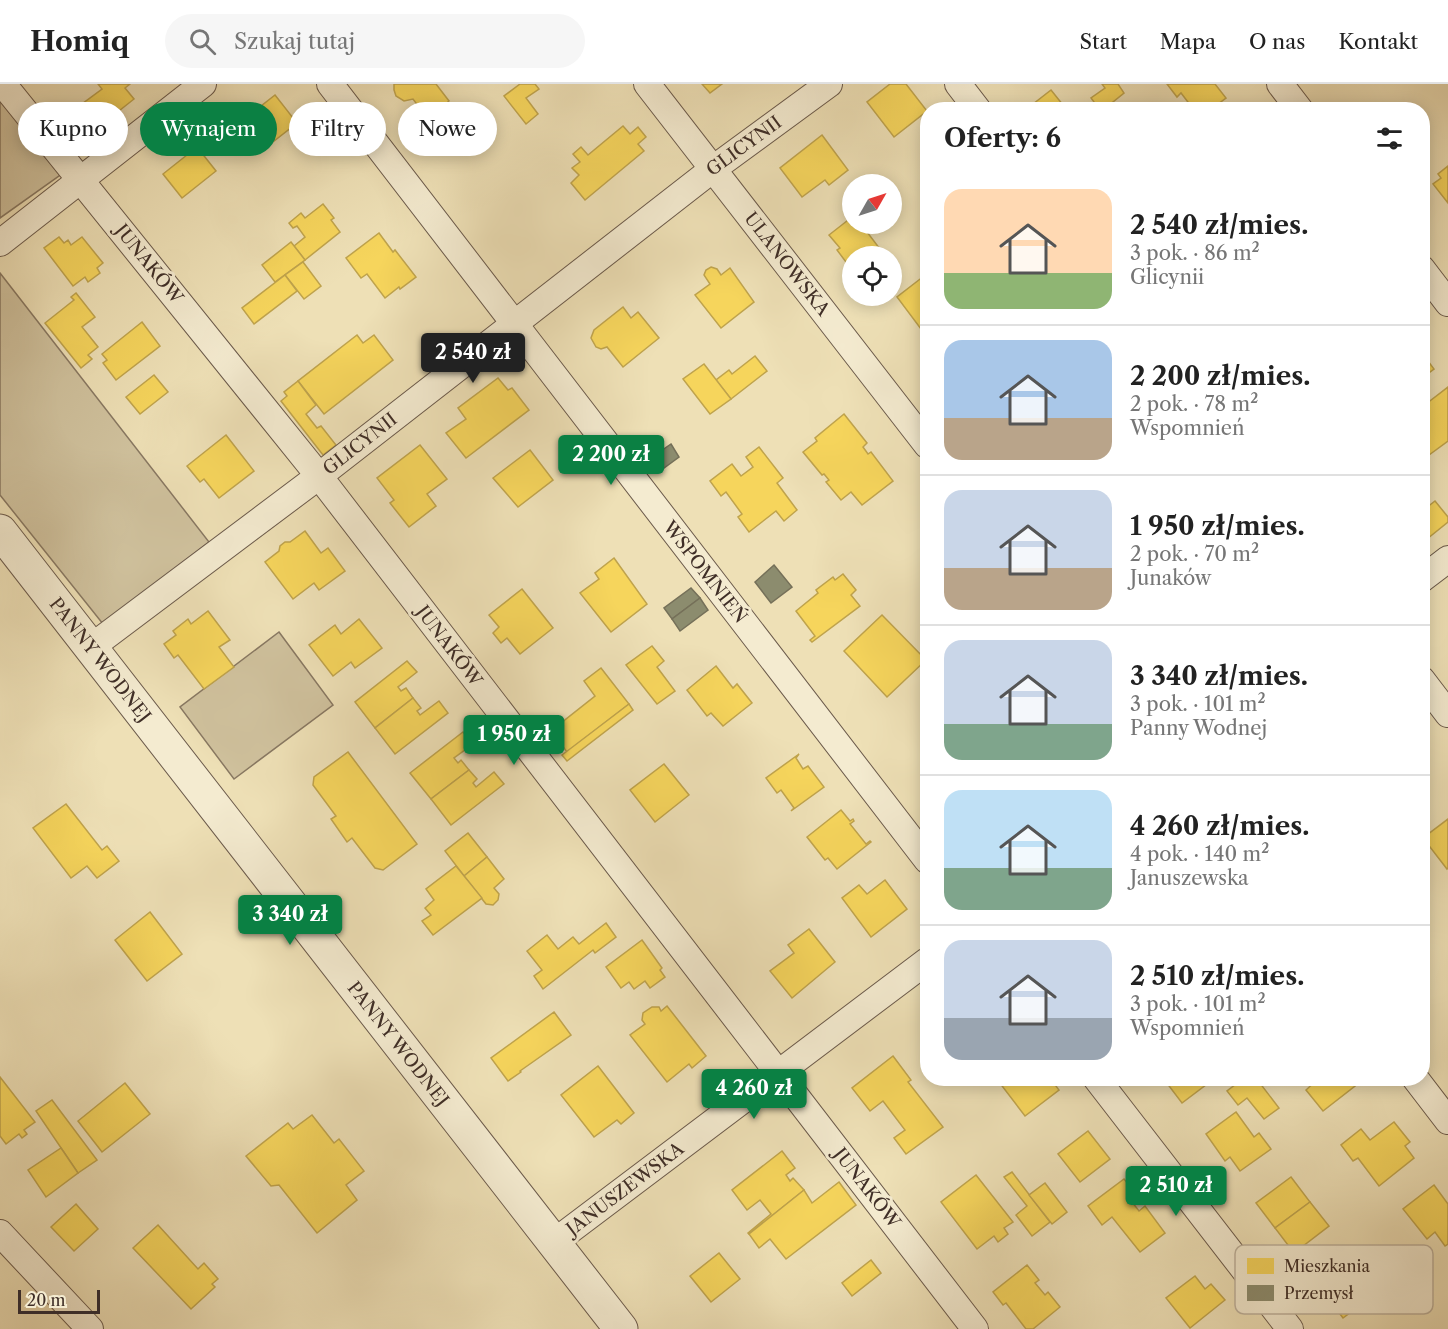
<!DOCTYPE html>
<html lang="pl">
<head>
<meta charset="utf-8">
<style>
  :root { --surface:#fff; --page:#f6f6f6; --text:#222; --muted:#767676; --line:#e0e0e0; --accent:#0b8043 }
  body { margin:0; font-family:"Libre Caslon Text",serif; background:var(--page); color:var(--text); height:100vh; display:flex; flex-direction:column; font-size:22px; white-space:nowrap }
  * { box-sizing:border-box; margin:0 }
  p { font-size:20px; color:var(--muted) }
  .icon { flex:none; width:33px; height:33px; fill:none; stroke:currentColor; stroke-width:2; stroke-linecap:round; stroke-linejoin:round }
  .map { position:relative; flex:1; overflow:hidden }
  .side { position:absolute; left:920px; top:18px; width:510px; height:984px; display:flex; flex-direction:column; background:var(--surface); border-radius:24px; box-shadow:0 3px 15px #0003 }
  .side>* { flex:none }
  .hud { position:absolute; left:18px; top:18px; width:570px; height:54px; display:flex; gap:12px }
  .needle { width:39px; rotate:51deg }
  .tools { position:absolute; left:842px; top:90px; display:grid; gap:12px }
  .tools a { display:grid; place-items:center; width:60px; height:60px; border-radius:50%; background:var(--surface); box-shadow:0 3px 15px #0003; font-size:30px }
  .scale { position:absolute; left:18px; bottom:15px; width:82px; box-sizing:border-box; padding-left:6px; border:3px solid #3f2e27; border-top:0; font-size:16px; line-height:21px; white-space:nowrap; color:#3f2e27; -webkit-text-stroke:4px #f4ebd0; paint-order:stroke }
  .price { position:absolute; translate:-50% -51px; padding:0 14px; border-radius:6px; background:var(--accent); color:#fff; font-size:20px; line-height:39px; filter:drop-shadow(0 2px 3px #0008) }
  .price::after { content:''; position:absolute; left:50%; top:36px; width:18px; height:14px; margin-left:-9px; background:inherit; clip-path:polygon(0 0,100% 0,50% 100%) }
  .price.current { background:#222; color:#fff }
  ul { padding:0; list-style:none }
  li { display:flex; align-items:center; gap:18px; height:150px; padding:0 24px }
  li+li { border-top:2px solid var(--line) }
  li span { display:grid; place-items:center; flex:none; width:168px; height:120px; border-radius:18px; color:#555 }
  li>.icon { margin-inline-start:auto }
  span .icon { width:72px; height:72px; fill:#fffc; stroke-width:1 }
  li b { font-size:26px }
  h2 { display:flex; justify-content:space-between; align-items:center; height:72px; padding:0 24px; font-size:26px }
  .chip { padding:0 21px; border-radius:27px; background:var(--surface); box-shadow:0 3px 15px #0003; font-size:21px; line-height:54px }
  .chip.current { background:var(--accent); color:#fff }
  header { display:flex; align-items:center; gap:36px; box-sizing:border-box; height:84px; padding:0 30px; background:var(--surface); border-bottom:2px solid var(--line) }
  header strong { font-size:28px }
  nav { display:flex; gap:33px; margin-inline-start:auto; font-size:21px }
  .search { width:420px; height:54px; background:var(--page); display:flex; align-items:center; gap:15px; box-sizing:border-box; padding:0 21px; border-radius:33px; color:var(--muted); font-size:22px }
  .map>svg:first-child { display:block }
</style>
</head>
<body>
<header>
<strong>Homiq</strong>
<div class="search"><svg class="icon" aria-label="search" viewBox="0 0 24 24"><circle cx="10" cy="10" r="6"/><path d="M15 15l6 6"/></svg>Szukaj tutaj</div>
<nav><a>Start</a><a>Mapa</a><a>O nas</a><a>Kontakt</a></nav>
</header>
<div class="map">
<svg width="1448" height="1245" viewBox="0 0 1448 1245">
  <rect width="100%" height="100%" fill="#eee0b6"/>
  <filter id="stains"><feTurbulence type="fractalNoise" baseFrequency=".00333" numOctaves="4"/><feColorMatrix values="0 0 0 0 .2 0 0 0 0 .09 0 0 0 0 .02 0 0 0 .5 -.17"/></filter>
  <radialGradient id="worn" r=".72"><stop offset=".6" stop-color="#630" stop-opacity="0"/><stop offset="1" stop-color="#630" stop-opacity=".3"/></radialGradient>
  <g fill="#d0c29e" stroke="#887862" stroke-width="1.5">
    <polygon points="0,17 63,89 0,134"/>
    <polygon points="0,189 209,458 103,540 0,411"/>
    <polygon points="279,548 333,621 234,695 180,623"/>
  </g>
  <g fill="#f6d55c" stroke="#bfa34c" stroke-width="1.5">
    <polygon points="98,0 130,0 125,4 134,15 100,42 82,20 102,5"/>
    <polygon points="394,0 436,0 449,17 428,35 413,15 404,17 396,12 394,6"/>
    <polygon points="520,0 535,0 539,5 526,14 538,30 526,40 504,12"/>
    <polygon points="702,0 722,0 710,9"/>
    <polygon points="890,0 906,0 927,27 894,53 867,18"/>
    <polygon points="1102,0 1118,0 1124,9 1103,26 1100,26 1091,14 1105,4"/>
    <polygon points="1167,0 1215,0 1226,14 1210,26 1194,26 1181,9 1177,13"/>
    <polygon points="1051,6 1067,26 1029,26 1028,24"/>
    <polygon points="275,11 297,39 269,61 247,33"/>
    <polygon points="623,42 630,50 638,43 646,53 638,60 644,67 585,116 571,99 579,91 572,84 580,78 573,70 581,63 588,71"/>
    <polygon points="822,51 848,86 829,101 825,96 802,113 780,84"/>
    <polygon points="197,63 216,87 182,114 163,90"/>
    <polygon points="1448,82 1448,119 1433,100 1441,94 1438,90"/>
    <polygon points="323,120 334,134 331,136 340,148 305,176 294,162 305,153 297,142 293,144 289,139 301,129 305,134"/>
    <polygon points="852,133 852,140 861,140 883,169 878,172 852,172 852,186 837,166 840,164 829,151"/>
    <polygon points="379,149 393,168 395,166 416,193 400,205 399,203 385,214 367,190 361,194 346,174"/>
    <polygon points="59,153 64,159 68,156 71,161 82,153 103,179 97,184 100,189 88,198 85,193 73,202 44,164"/>
    <polygon points="291,158 305,176 275,198 262,181"/>
    <polygon points="303,178 321,202 304,215 285,191"/>
    <polygon points="711,183 717,185 721,191 730,184 754,218 721,244 695,211 710,200 704,191 706,186"/>
    <polygon points="285,191 297,207 254,240 242,224"/>
    <polygon points="924,192 927,197 927,253 897,213"/>
    <polygon points="76,209 95,233 82,243 98,263 88,271 92,275 81,284 45,239 74,216 71,213"/>
    <polygon points="623,223 631,234 638,228 659,254 623,283 607,263 601,265 596,263 591,254 594,246"/>
    <polygon points="142,238 160,262 116,296 103,279 107,276 102,270"/>
    <polygon points="357,251 363,259 374,251 393,276 324,330 298,297"/>
    <polygon points="1422,269 1434,285 1422,294"/>
    <polygon points="755,272 767,287 731,315 716,296 729,286 732,290"/>
    <polygon points="704,280 731,315 710,330 683,295"/>
    <polygon points="154,291 168,308 140,330 126,313"/>
    <polygon points="498,294 508,306 512,304 529,326 466,374 446,349 466,335 458,324"/>
    <polygon points="298,297 316,321 306,330 317,344 321,342 336,361 323,371 281,317 287,312 284,308"/>
    <polygon points="1448,303 1448,357 1429,371 1422,362 1422,323"/>
    <polygon points="844,330 867,359 863,363 868,370 871,368 893,397 862,421 851,408 841,416 826,398 829,396 824,390 822,391 803,368 817,357 815,354"/>
    <polygon points="226,351 254,387 219,414 204,395 200,398 187,382"/>
    <polygon points="420,361 447,395 427,410 436,422 409,443 390,419 394,416 377,394"/>
    <polygon points="759,363 783,394 777,399 797,426 784,437 776,427 749,448 738,433 742,430 726,408 721,412 710,397 732,380 741,392 753,383 746,373"/>
    <polygon points="530,366 553,396 518,423 493,394"/>
    <polygon points="1435,417 1448,433 1448,438 1422,459 1422,419 1426,424"/>
    <polygon points="305,447 321,469 328,464 345,487 319,506 314,499 293,515 265,478 279,467 280,462 285,458 290,458"/>
    <polygon points="614,474 647,520 611,548 580,509 599,495 595,489"/>
    <polygon points="843,490 856,506 851,511 860,522 812,558 810,556 815,552 796,527 818,509 816,506 833,493 835,496"/>
    <polygon points="522,505 553,544 520,570 507,554 501,559 493,549 499,543 489,531"/>
    <polygon points="208,527 230,556 219,563 234,583 204,605 178,571 174,574 164,560 176,551 173,547 188,535 191,540"/>
    <polygon points="882,531 926,576 887,613 844,567"/>
    <polygon points="359,535 382,564 355,584 351,578 333,592 309,561 335,541 341,550"/>
    <polygon points="652,562 664,577 657,583 675,607 657,620 626,581"/>
    <polygon points="407,577 417,588 398,603 401,607 406,604 413,614 375,644 355,618"/>
    <polygon points="716,582 733,604 737,600 752,619 723,642 711,629 707,632 687,606"/>
    <polygon points="601,584 629,620 567,668 551,647 595,612 584,597"/>
    <polygon points="413,614 421,624 417,627 420,631 439,617 448,629 395,670 375,644"/>
    <polygon points="629,620 633,626 567,677 562,671"/>
    <polygon points="463,648 473,660 454,674 458,679 461,676 469,686 431,715 410,689"/>
    <polygon points="348,668 417,760 383,786 375,784 352,754 347,758 331,735 336,732 313,701 314,693"/>
    <polygon points="799,670 796,674 803,685 808,682 824,703 791,727 794,724 781,706 777,709 766,694"/>
    <polygon points="664,680 689,711 655,738 630,706"/>
    <polygon points="469,686 477,695 473,699 476,703 494,688 504,700 451,741 431,715"/>
    <polygon points="66,720 102,766 107,762 119,777 97,794 87,782 71,794 33,744"/>
    <polygon points="841,726 850,737 853,735 854,737 850,740 866,760 870,757 871,758 837,785 828,774 825,776 807,753"/>
    <polygon points="1448,735 1448,784 1447,785 1423,754"/>
    <polygon points="468,749 487,773 464,792 445,767"/>
    <polygon points="487,773 504,795 494,804 499,810 498,816 493,821 486,820 464,792"/>
    <polygon points="456,782 482,814 433,851 422,837 431,831 425,824 434,816 426,805"/>
    <polygon points="885,796 907,825 871,853 842,814 859,801 867,810"/>
    <polygon points="150,828 182,870 147,897 115,856"/>
    <polygon points="606,839 616,853 595,869 593,866 543,905 534,892 542,886 527,867 547,851 558,865 573,853 579,860"/>
    <polygon points="809,845 835,878 792,914 770,887 794,869 788,861"/>
    <polygon points="642,856 662,884 660,886 665,893 650,904 645,897 634,905 629,898 621,904 606,883"/>
    <polygon points="667,922 706,972 692,984 689,980 667,998 630,951 645,940 642,936 643,929 652,923 659,923 661,927"/>
    <polygon points="554,928 571,951 520,987 521,988 508,997 491,974"/>
    <polygon points="893,972 911,996 908,998 943,1043 906,1070 894,1054 905,1046 883,1017 870,1027 852,1004"/>
    <polygon points="598,982 634,1029 621,1040 617,1036 594,1053 561,1011"/>
    <polygon points="0,993 35,1038 24,1046 27,1050 22,1054 19,1050 6,1060 0,1052"/>
    <polygon points="996,994 1050,994 1059,1006 1025,1032"/>
    <polygon points="1163,994 1209,994 1211,997 1182,1019"/>
    <polygon points="1244,994 1256,994 1279,1024 1264,1035 1247,1014 1238,1021 1227,1007"/>
    <polygon points="1319,994 1349,994 1355,1002 1323,1027 1306,1006"/>
    <polygon points="125,999 150,1030 102,1068 78,1037"/>
    <polygon points="52,1016 97,1076 78,1089 36,1027"/>
    <polygon points="1236,1028 1254,1053 1259,1049 1271,1065 1240,1087 1230,1073 1225,1077 1206,1050"/>
    <polygon points="312,1031 334,1059 339,1055 364,1087 346,1101 357,1116 317,1149 279,1101 271,1102 246,1072 288,1039 293,1045"/>
    <polygon points="1394,1038 1410,1058 1405,1062 1414,1074 1379,1102 1358,1074 1353,1077 1341,1061 1361,1045 1370,1056"/>
    <polygon points="1088,1047 1110,1075 1080,1098 1058,1070"/>
    <polygon points="61,1064 78,1089 46,1113 28,1086"/>
    <polygon points="782,1067 795,1084 786,1091 790,1097 793,1094 804,1106 749,1150 748,1149 771,1130 760,1116 747,1126 732,1106"/>
    <polygon points="1012,1088 1050,1138 1032,1152 1016,1131 1027,1122 1004,1093"/>
    <polygon points="976,1091 1013,1138 1004,1144 1008,1150 998,1158 994,1152 977,1165 941,1118"/>
    <polygon points="1291,1093 1310,1118 1275,1144 1256,1119"/>
    <polygon points="1124,1095 1139,1113 1132,1118 1139,1127 1145,1122 1165,1149 1140,1168 1112,1133 1102,1141 1088,1122"/>
    <polygon points="839,1098 856,1121 786,1175 770,1155 759,1164 749,1150 804,1106 812,1119"/>
    <polygon points="1045,1099 1067,1128 1052,1140 1029,1111"/>
    <polygon points="1434,1101 1448,1120 1448,1160 1445,1162 1435,1148 1427,1155 1403,1125"/>
    <polygon points="1310,1118 1329,1142 1294,1169 1275,1144"/>
    <polygon points="76,1120 98,1145 74,1167 51,1143"/>
    <polygon points="158,1141 198,1185 204,1179 218,1195 212,1200 215,1203 191,1225 133,1164"/>
    <polygon points="719,1169 740,1195 711,1218 690,1192"/>
    <polygon points="871,1176 881,1189 852,1212 842,1199"/>
    <polygon points="1027,1181 1039,1196 1035,1199 1045,1211 1048,1208 1060,1223 1033,1245 1026,1245 1006,1219 1003,1221 993,1208"/>
    <polygon points="1348,1183 1370,1214 1343,1234 1331,1218 1333,1216 1323,1201"/>
    <polygon points="1195,1192 1205,1205 1211,1200 1225,1216 1190,1244 1166,1214"/>
  </g>
  <g fill="#8c8c6e" stroke="#757059" stroke-width="1.5">
    <polygon points="671,360 679,373 660,387 651,374"/>
    <polygon points="774,481 792,503 771,519 755,498"/>
    <polygon points="691,504 700,514 672,535 664,524"/>
    <polygon points="700,514 708,526 680,547 672,535"/>
  </g>
  <g fill="none" stroke-linecap="round" stroke-linejoin="round">
    <defs>
      <g id="minor">
        <polyline points="3,0 319,392 975,1245"/>
        <polyline points="330,0 927,776"/>
        <polyline points="647,0 927,361"/>
        <polyline points="958,0 978,26"/>
        <polyline points="1280,0 1300,26"/>
        <polyline points="0,159 203,0"/>
        <polyline points="1422,185 1448,219"/>
        <polyline points="1422,495 1448,475"/>
        <polyline points="90,564 319,392 713,85 829,0"/>
        <polyline points="1422,596 1448,630"/>
        <polyline points="1096,994 1290,1245"/>
        <polyline points="1415,994 1448,1037"/>
        <polyline points="0,1149 90,1245"/>
        <polyline points="553,1159 927,877"/>
      </g>
      <polyline id="tertiary" points="0,447 621,1245"/>
    </defs>
    <use href="#minor" stroke="#6b5a4b" stroke-width="28"/>
    <use href="#tertiary" stroke="#6b5a4b" stroke-width="35"/>
    <use href="#minor" stroke="#f4ebd0" stroke-width="26"/>
    <use href="#tertiary" stroke="#f4ebd0" stroke-width="33"/>
  </g>
  <g text-anchor="middle" dominant-baseline="central" stroke-width="6" stroke-linejoin="round" paint-order="stroke">
    <g font-size="18" fill="#3f2e27" stroke="#f4ebd0">
      <text transform="translate(744 62) rotate(-36)">GLICYNII</text>
      <text transform="translate(149 180) rotate(51)">JUNAKÓW</text>
      <text transform="translate(787 180) rotate(52)">ULANOWSKA</text>
      <text transform="translate(360 360) rotate(-38)">GLICYNII</text>
      <text transform="translate(705 488) rotate(52)">WSPOMNIEŃ</text>
      <text transform="translate(449 562) rotate(53)">JUNAKÓW</text>
      <text transform="translate(100 576) rotate(52)">PANNY WODNEJ</text>
      <text transform="translate(398 960) rotate(52)">PANNY WODNEJ</text>
      <text transform="translate(867 1104) rotate(52)">JUNAKÓW</text>
      <text transform="translate(625 1105) rotate(-37)">JANUSZEWSKA</text>
    </g>
  </g>
  <rect x="1235" y="1161" width="198" height="69" rx="9" fill="#f4ebd0" stroke="#beb29d" stroke-width="1.5"/>
  <rect x="1247" y="1174" width="27" height="16" fill="#f6d55c"/>
  <rect x="1247" y="1201" width="27" height="16" fill="#8c8c6e"/>
  <g font-size="16" fill="#3f2e27">
    <text x="1284" y="1188">Mieszkania</text>
    <text x="1284" y="1215">Przemysł</text>
  </g>
  <rect width="100%" height="100%" filter="url(#stains)"/>
  <rect width="100%" height="100%" fill="url(#worn)"/>
</svg>
<div class="tools">
<a><svg class="needle" viewBox="-14 -14 28 28"><path d="M0-13l5 13h-10z" fill="#e53935"/><path d="M0 13l5-13h-10z" fill="#767676"/></svg></a>
<a><svg class="icon" aria-label="locate" viewBox="0 0 24 24"><circle cx="12" cy="12" r="6"/><path d="M12 2v4M12 18v4M2 12h4M18 12h4"/></svg></a>
</div>
<div class="scale">20 m</div>
<b class="price current" style="left:473px;top:300px">2 540 zł</b>
<b class="price" style="left:611px;top:402px">2 200 zł</b>
<b class="price" style="left:514px;top:682px">1 950 zł</b>
<b class="price" style="left:290px;top:862px">3 340 zł</b>
<b class="price" style="left:754px;top:1036px">4 260 zł</b>
<b class="price" style="left:1176px;top:1133px">2 510 zł</b>
<div class="hud">
<a class="chip">Kupno</a>
<a class="chip current">Wynajem</a>
<a class="chip">Filtry</a>
<a class="chip">Nowe</a>
</div>
<section class="side">
<h2>Oferty: 6<svg class="icon" aria-label="filters" viewBox="0 0 24 24"><path d="M4 7h16M4 17h16"/><circle cx="9" cy="7" r="2"/><circle cx="15" cy="17" r="2"/></svg></h2>
<ul>
<li><span style="background:linear-gradient(#ffd9b3 70%,#8fb573 0)"><svg class="icon" aria-label="home" viewBox="0 0 24 24"><path d="M3 11l9-7 9 7M6 9v11h12V9"/></svg></span><div><b>2 540 zł/mies.</b><p>3 pok. · 86 m²</p><p>Glicynii</p></div></li>
<li><span style="background:linear-gradient(#a9c7e8 65%,#b9a48a 0)"><svg class="icon" aria-label="home" viewBox="0 0 24 24"><path d="M3 11l9-7 9 7M6 9v11h12V9"/></svg></span><div><b>2 200 zł/mies.</b><p>2 pok. · 78 m²</p><p>Wspomnień</p></div></li>
<li><span style="background:linear-gradient(#c9d6e8 65%,#b9a48a 0)"><svg class="icon" aria-label="home" viewBox="0 0 24 24"><path d="M3 11l9-7 9 7M6 9v11h12V9"/></svg></span><div><b>1 950 zł/mies.</b><p>2 pok. · 70 m²</p><p>Junaków</p></div></li>
<li><span style="background:linear-gradient(#c9d6e8 70%,#7fa58c 0)"><svg class="icon" aria-label="home" viewBox="0 0 24 24"><path d="M3 11l9-7 9 7M6 9v11h12V9"/></svg></span><div><b>3 340 zł/mies.</b><p>3 pok. · 101 m²</p><p>Panny Wodnej</p></div></li>
<li><span style="background:linear-gradient(#bfe0f5 65%,#7fa58c 0)"><svg class="icon" aria-label="home" viewBox="0 0 24 24"><path d="M3 11l9-7 9 7M6 9v11h12V9"/></svg></span><div><b>4 260 zł/mies.</b><p>4 pok. · 140 m²</p><p>Januszewska</p></div></li>
<li><span style="background:linear-gradient(#c9d6e8 65%,#9aa5b1 0)"><svg class="icon" aria-label="home" viewBox="0 0 24 24"><path d="M3 11l9-7 9 7M6 9v11h12V9"/></svg></span><div><b>2 510 zł/mies.</b><p>3 pok. · 101 m²</p><p>Wspomnień</p></div></li>
</ul>
</section>
</div>
</body>
</html>
